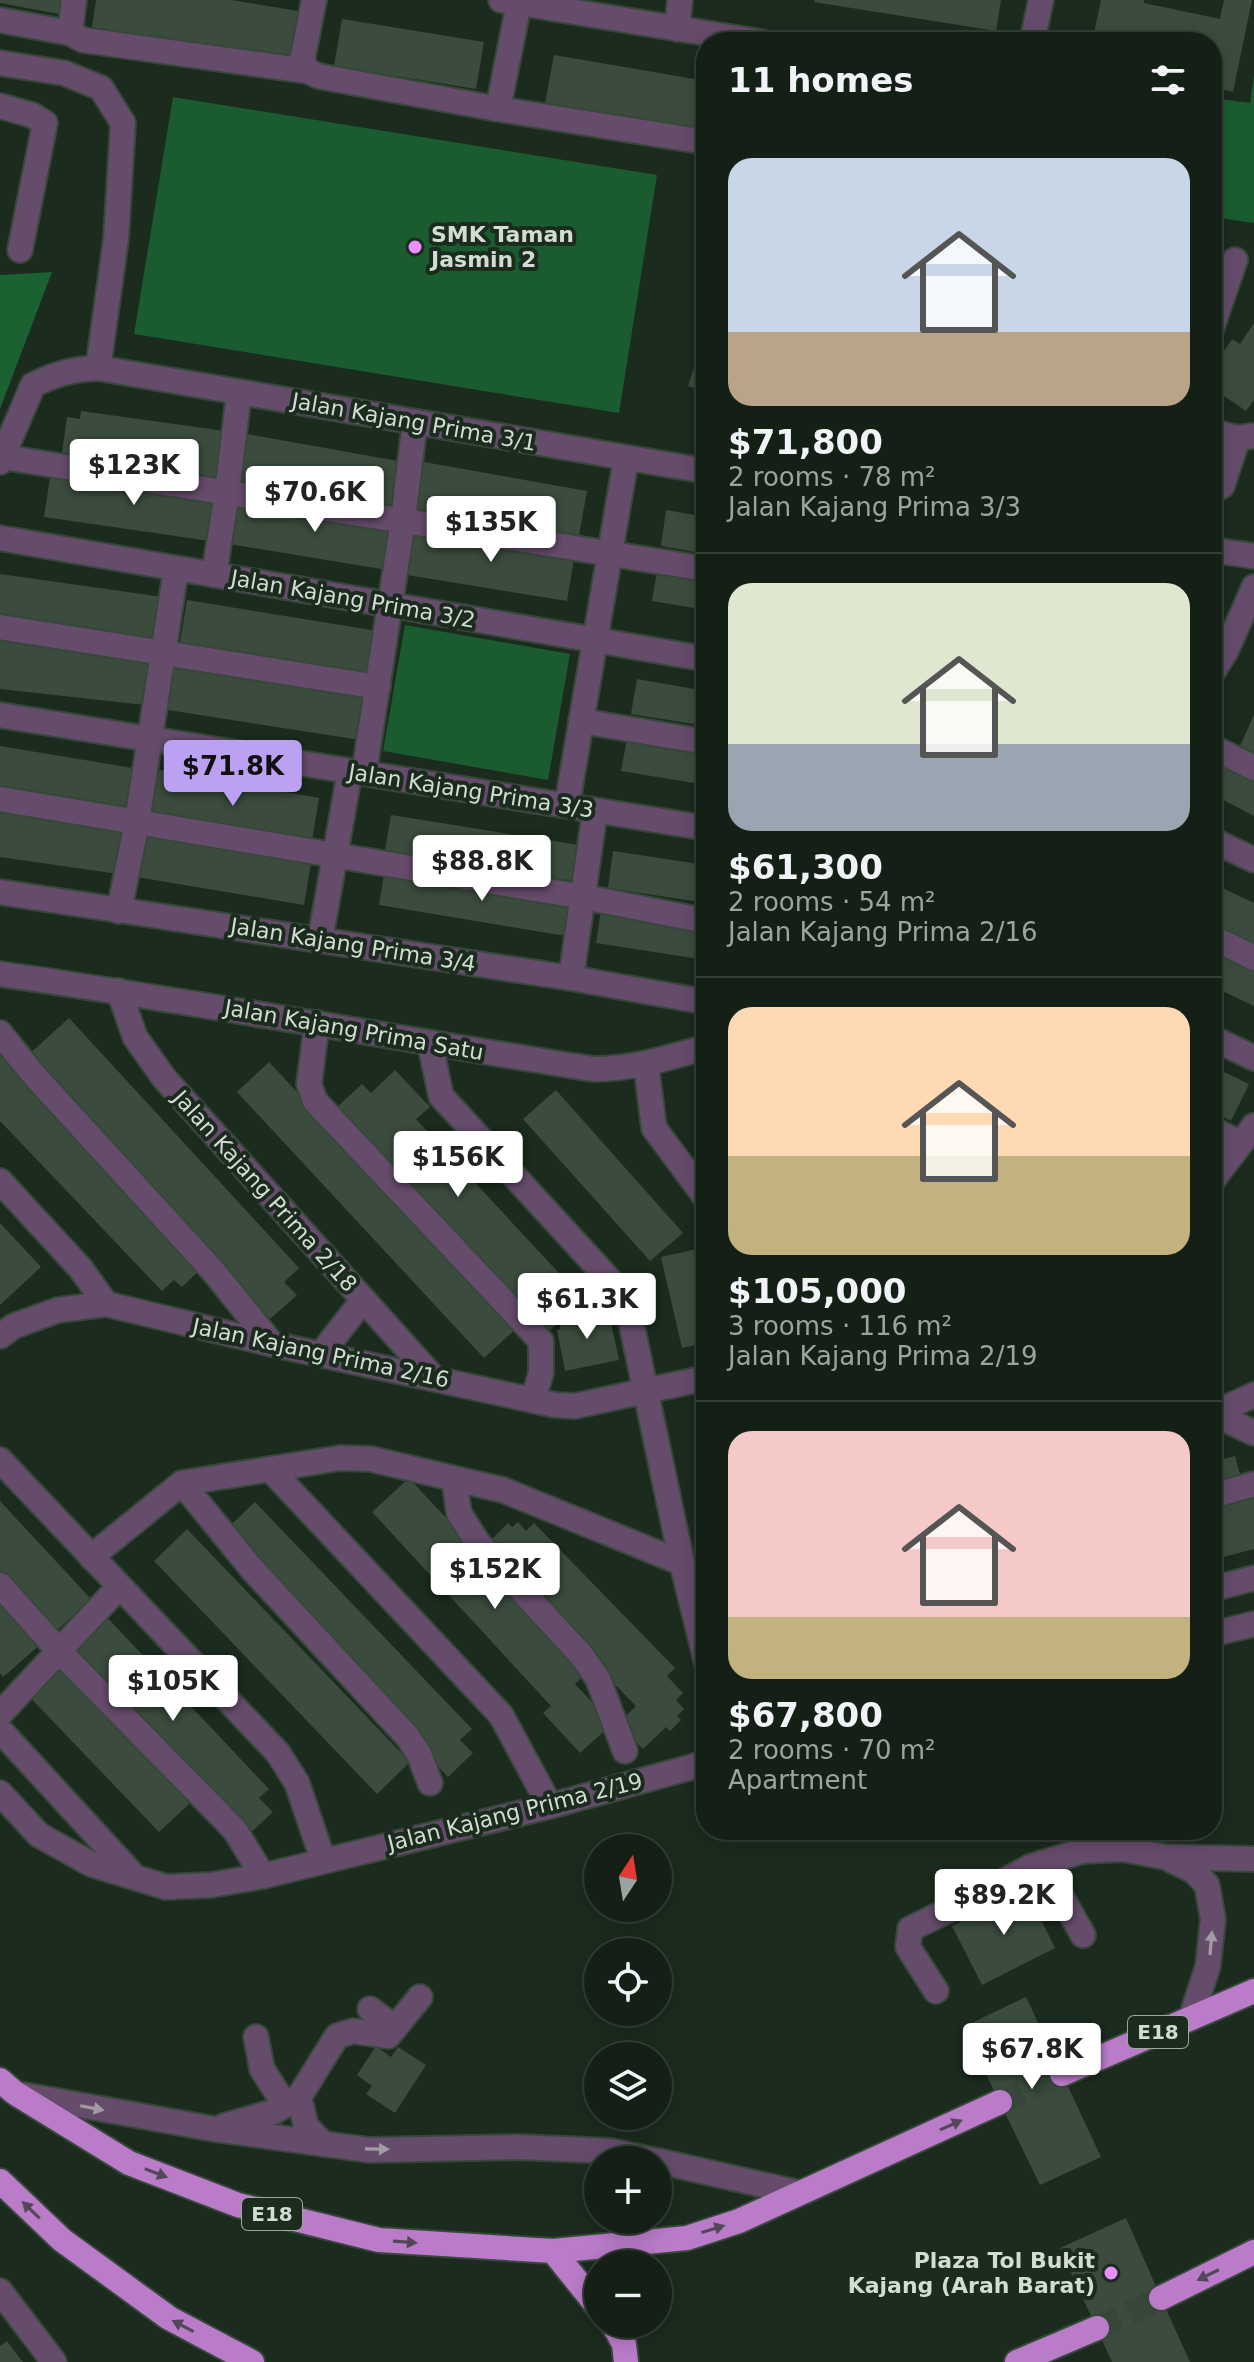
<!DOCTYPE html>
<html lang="en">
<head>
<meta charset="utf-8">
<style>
  :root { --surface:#142016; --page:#212d23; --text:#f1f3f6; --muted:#9da3a1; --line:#333e35; --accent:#bca0f2 }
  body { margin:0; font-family:"DejaVu Sans",sans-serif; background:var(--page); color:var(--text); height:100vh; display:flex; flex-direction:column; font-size:30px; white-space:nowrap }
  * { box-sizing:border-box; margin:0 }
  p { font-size:26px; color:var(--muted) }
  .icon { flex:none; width:44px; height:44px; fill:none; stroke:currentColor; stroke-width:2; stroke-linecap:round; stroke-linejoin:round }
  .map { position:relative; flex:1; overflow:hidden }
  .drawer { position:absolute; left:696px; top:32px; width:526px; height:1808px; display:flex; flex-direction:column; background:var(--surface); border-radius:32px; box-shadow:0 4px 20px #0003,0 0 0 2px var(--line) }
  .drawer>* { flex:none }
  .needle { width:52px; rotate:12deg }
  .controls { position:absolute; left:584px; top:1834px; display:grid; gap:16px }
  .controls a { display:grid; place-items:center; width:88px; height:88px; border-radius:50%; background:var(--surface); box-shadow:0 4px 20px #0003,0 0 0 2px var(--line); font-size:40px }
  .price { position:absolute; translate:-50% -68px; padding:0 18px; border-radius:8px; background:#fff; color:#222; font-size:26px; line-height:52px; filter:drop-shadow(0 2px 4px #0008) }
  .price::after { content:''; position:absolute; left:50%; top:48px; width:24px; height:18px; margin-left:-12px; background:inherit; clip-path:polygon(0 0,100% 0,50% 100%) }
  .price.on { background:var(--accent); color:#111 }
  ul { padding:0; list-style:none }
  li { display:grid; align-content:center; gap:16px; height:424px; padding:0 32px }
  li+li { border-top:2px solid var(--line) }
  li span { display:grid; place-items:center; height:248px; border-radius:24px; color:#555 }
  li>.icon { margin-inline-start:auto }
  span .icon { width:144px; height:144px; fill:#fffc; stroke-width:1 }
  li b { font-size:34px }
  h2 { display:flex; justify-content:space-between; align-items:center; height:96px; padding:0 32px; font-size:34px }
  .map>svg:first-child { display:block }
</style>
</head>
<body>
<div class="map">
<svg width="1254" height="2362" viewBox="0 0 1254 2362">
  <rect width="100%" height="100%" fill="#1b2b1e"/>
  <g fill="#1a5c2f">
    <polygon points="1254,75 1254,223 1212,217 1212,98 1250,103"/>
    <polygon points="173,97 657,175 619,413 134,334"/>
    <polygon points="405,625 570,654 548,780 383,751"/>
  </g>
  <polygon fill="#1c6132" points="52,272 0,409 0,275"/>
  <g fill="#3b4c3e">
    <polygon points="0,0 62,0 59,14 0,3"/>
    <polygon points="96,0 231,0 304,12 297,60 92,27"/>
    <polygon points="815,0 1001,0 996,31 814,2"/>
    <polygon points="1101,0 1144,0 1144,3 1220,19 1224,0 1252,0 1233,92 1212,87 1212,42 1092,42"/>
    <polygon points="342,19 484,42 476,89 334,66"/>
    <polygon points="554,55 706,81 706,131 545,103"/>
    <polygon points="1254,323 1254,400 1246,411 1212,388 1212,369 1232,339 1240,344"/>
    <polygon points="705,333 706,333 706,401 698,399 701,390 688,386"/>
    <polygon points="81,411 232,432 226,482 61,460 67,417 80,419"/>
    <polygon points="247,434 409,463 400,512 238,483"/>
    <polygon points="424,462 587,491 578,541 415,512"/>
    <polygon points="51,471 223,496 217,542 44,517"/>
    <polygon points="237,497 401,524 393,571 229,544"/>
    <polygon points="666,510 706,517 706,554 661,546"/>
    <polygon points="415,526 575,553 567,601 407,575"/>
    <polygon points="658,565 706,573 706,610 652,601"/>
    <polygon points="0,574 170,598 163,646 0,623"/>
    <polygon points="187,600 384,632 376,681 179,648"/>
    <polygon points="0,639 159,657 154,706 0,689"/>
    <polygon points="175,663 375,694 367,741 168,710"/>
    <polygon points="637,679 706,691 706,726 631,714"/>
    <polygon points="1254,715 1254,752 1240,746"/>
    <polygon points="628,734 706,747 706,785 621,771"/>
    <polygon points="0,746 139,769 132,816 0,794"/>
    <polygon points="1222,753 1254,769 1254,816 1212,794 1212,772"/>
    <polygon points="155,769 319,798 311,847 147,818"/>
    <polygon points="0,810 132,829 125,875 0,857"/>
    <polygon points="391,815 592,847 586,883 385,850"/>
    <polygon points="145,829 312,857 304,905 137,877"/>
    <polygon points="613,851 706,865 706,903 608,888"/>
    <polygon points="385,868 584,900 578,938 379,905"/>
    <polygon points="1212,883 1254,903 1254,949 1212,929"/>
    <polygon points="602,903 706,920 706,960 596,943"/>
    <polygon points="1212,941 1254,962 1254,1006 1212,986"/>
    <polygon points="69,1018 299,1268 284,1282 297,1295 270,1319 27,1056"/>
    <polygon points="0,1050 205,1265 182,1287 174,1280 162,1291 0,1121"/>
    <polygon points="269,1062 517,1328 484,1358 237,1092"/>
    <polygon points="1212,1066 1249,1084 1231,1121 1212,1111"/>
    <polygon points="395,1070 430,1107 416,1119 583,1299 546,1334 336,1108 362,1084 371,1093"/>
    <polygon points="556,1090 683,1233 650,1261 523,1119"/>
    <polygon points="0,1223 41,1267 0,1305"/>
    <polygon points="706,1247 706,1343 682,1348 661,1257"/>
    <polygon points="608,1309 619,1360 565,1371 557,1330 560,1329 560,1323 566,1322 566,1318"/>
    <polygon points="706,1416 706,1451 705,1451 697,1418"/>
    <polygon points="1218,1436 1223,1459 1235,1456 1243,1485 1212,1493 1212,1438"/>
    <polygon points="409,1478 588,1671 575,1684 612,1724 580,1753 543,1713 551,1706 372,1512"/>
    <polygon points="1254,1495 1254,1549 1212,1560 1212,1505"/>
    <polygon points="0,1501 91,1599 53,1634 0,1577"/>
    <polygon points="255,1502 472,1729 460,1740 473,1753 448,1777 218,1537"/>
    <polygon points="518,1522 526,1531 534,1523 675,1668 667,1676 683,1693 676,1700 684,1709 677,1716 681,1720 670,1731 666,1727 643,1749 618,1724 636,1706 482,1549 508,1523 512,1527"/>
    <polygon points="187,1529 410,1762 377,1794 154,1561"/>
    <polygon points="0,1596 42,1643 3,1677 0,1673"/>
    <polygon points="102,1612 269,1789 259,1798 273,1812 247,1836 68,1644"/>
    <polygon points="52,1659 190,1803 159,1832 21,1688"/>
    <polygon points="1026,1889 1055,1948 982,1985 952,1926"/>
    <polygon points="1026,1997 1101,2157 1040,2185 963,2027"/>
    <polygon points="376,2046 391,2057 398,2047 426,2065 395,2113 366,2094 372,2086 357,2075"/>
    <polygon points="1126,2218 1161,2298 1190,2362 1112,2362 1060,2248"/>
    <polygon points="7,2341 18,2356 23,2362 0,2362 0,2346"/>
  </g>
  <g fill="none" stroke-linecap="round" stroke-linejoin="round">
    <g stroke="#364639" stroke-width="24" stroke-dasharray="24 12" stroke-linecap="butt">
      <polyline points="1000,2102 1062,2074"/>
      <polyline points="1097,2328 1161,2298"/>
    </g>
    <defs>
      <g id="minor">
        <polyline points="74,0 70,33 83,40 308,71"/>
        <polyline points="314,0 302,61 308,71 318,76 498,109"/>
        <polyline points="501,0 761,42"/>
        <polyline points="519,3 498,109 706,142"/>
        <polyline points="0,20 70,33"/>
        <polyline points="677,29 680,0"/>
        <polyline points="1032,42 1041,0"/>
        <polyline points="0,63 64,73 101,88 123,123 116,239 98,368"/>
        <polyline points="0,106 32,115 45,123 20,250"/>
        <polyline points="1212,327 1235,260"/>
        <polyline points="1212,432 1238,438 1252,436"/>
        <polyline points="3,457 706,569"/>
        <path d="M0,462l33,-77c22,-11 40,-16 65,-17l608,103"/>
        <polyline points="1212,491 1222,486 1238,438"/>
        <polyline points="0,538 706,659"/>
        <polyline points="1212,550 1254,556"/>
        <polyline points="214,575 227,493 239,392"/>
        <polyline points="0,627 378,687"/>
        <polyline points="1212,673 1226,651 1254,587"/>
        <polyline points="0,715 706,828"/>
        <polyline points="581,721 706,742"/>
        <polyline points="1212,747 1254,768"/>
        <polyline points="364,773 403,520 415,422"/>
        <polyline points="0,799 584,897 706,921"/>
        <polyline points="567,805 626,459"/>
        <polyline points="1212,840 1254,860"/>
        <polyline points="0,892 571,978 706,1002"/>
        <polyline points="119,911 137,822 176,569"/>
        <polyline points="1212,937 1254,958"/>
        <polyline points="320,940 350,771"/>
        <path d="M0,974c198,28 395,64 593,95 40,0 75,-11 113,-22"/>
        <polyline points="571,978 595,811"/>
        <polyline points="119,991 135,1037 164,1078 433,1377"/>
        <polyline points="317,1023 309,1084 315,1101 541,1341 541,1373 533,1400"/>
        <polyline points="0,1033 33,1074 214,1272 272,1344"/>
        <polyline points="1212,1038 1254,1058"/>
        <polyline points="430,1044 441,1096 626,1298 682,1563 706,1660"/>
        <polyline points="646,1064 654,1128 706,1198"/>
        <polyline points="1212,1129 1240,1143"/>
        <polyline points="0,1181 81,1269 106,1304"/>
        <polyline points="1212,1181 1254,1126"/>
        <polyline points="0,1336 14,1326 58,1310 106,1304 272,1344 555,1405 575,1406 706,1378"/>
        <polyline points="321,1354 363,1300"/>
        <polyline points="1212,1414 1254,1395"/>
        <polyline points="1214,1414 1254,1433"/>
        <polyline points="0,1460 278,1753 297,1783 323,1860"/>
        <polyline points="271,1470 501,1715 550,1806"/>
        <polyline points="454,1479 459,1513 478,1543 582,1656 598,1679 625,1751"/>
        <polyline points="182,1483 252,1569 407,1736 419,1754 430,1783"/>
        <polyline points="1212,1496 1254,1484"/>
        <polyline points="91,1557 182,1483 340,1458 371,1459 503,1490 682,1563"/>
        <polyline points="0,1585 59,1651 235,1830 263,1876"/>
        <polyline points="1212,1589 1254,1578"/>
        <polyline points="1212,1634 1254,1624"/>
        <polyline points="0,1714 119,1587"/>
        <polyline points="0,1730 133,1875"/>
        <polyline points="0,1793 39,1835 91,1864 166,1887 211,1885 263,1876 550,1806 706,1763"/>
        <polyline points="1171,1860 1194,1871 1207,1885 1213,1919 1208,1966 1191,2018"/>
        <polyline points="1042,1863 1083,1935"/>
        <polyline points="936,1991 908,1947 910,1929 977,1896 1030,1867 1082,1851 1123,1849 1165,1857 1254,1859"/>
        <polyline points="370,2009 395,2028"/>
        <polyline points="256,2037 262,2069 285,2105"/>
        <polyline points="18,2094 214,2129 369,2150 518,2147 611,2151 652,2160"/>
        <polyline points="299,2097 306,2126 323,2144"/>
        <polyline points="224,2126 273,2112 299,2097 337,2036 353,2031 388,2036 420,1997"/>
        <polyline points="658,2161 799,2193"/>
        <polyline points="0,2291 54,2362"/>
      </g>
      <g id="highway">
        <polyline points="1062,2074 1254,1991"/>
        <polyline points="0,2080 15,2093 129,2163 238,2205 379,2240 553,2251 687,2238 739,2221 1000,2102"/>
        <polyline points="0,2181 62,2240 169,2318 252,2362"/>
        <polyline points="553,2251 598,2307"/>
        <polyline points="1161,2298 1254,2252"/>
        <polyline points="613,2324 624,2344 626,2362"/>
        <polyline points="1017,2362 1097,2328"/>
      </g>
    </defs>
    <use href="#minor" stroke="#38473b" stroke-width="28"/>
    <use href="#highway" stroke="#38473b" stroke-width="28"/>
    <use href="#minor" stroke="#654c6b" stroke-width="24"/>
    <use href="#highway" stroke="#ba7cc9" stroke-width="24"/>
  </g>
  <defs><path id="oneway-solid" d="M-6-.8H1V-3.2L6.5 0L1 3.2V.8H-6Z" transform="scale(2)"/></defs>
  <g fill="#a19ba4">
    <use href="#oneway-solid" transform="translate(1211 1943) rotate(-85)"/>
    <use href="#oneway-solid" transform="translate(92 2108) rotate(11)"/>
    <use href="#oneway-solid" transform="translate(377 2149) rotate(1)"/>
  </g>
  <g fill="#53475a">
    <use href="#oneway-solid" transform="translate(951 2125) rotate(-24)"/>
    <use href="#oneway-solid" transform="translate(156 2173) rotate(21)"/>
    <use href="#oneway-solid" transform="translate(31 2210) rotate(-136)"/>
    <use href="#oneway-solid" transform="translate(713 2229) rotate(-17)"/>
    <use href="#oneway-solid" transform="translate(405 2242) rotate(4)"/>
    <use href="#oneway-solid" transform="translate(1208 2275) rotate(154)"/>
    <use href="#oneway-solid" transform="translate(183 2326) rotate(-152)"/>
  </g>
  <g fill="#e98efe" stroke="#1b2b1e" stroke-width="3">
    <circle cx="415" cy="247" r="8"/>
    <circle cx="1111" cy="2273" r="8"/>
  </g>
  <g text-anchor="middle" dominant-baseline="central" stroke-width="8" stroke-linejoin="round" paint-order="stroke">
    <g fill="#1b2b1e" stroke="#9ba79d" stroke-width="2">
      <rect x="1128" y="2016" width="60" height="32" rx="6"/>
      <rect x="242" y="2198" width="60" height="32" rx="6"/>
    </g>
    <g font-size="20" font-weight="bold" fill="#d2dcd3">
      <text x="1158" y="2032">E18</text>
      <text x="272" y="2214">E18</text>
    </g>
    <g font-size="22" font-weight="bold" fill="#d2dcd3" stroke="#1b2b1e" text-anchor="start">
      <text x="431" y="234">SMK Taman<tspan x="431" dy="25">Jasmin 2</tspan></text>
      <text x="1095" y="2260" text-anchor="end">Plaza Tol Bukit<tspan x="1095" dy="25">Kajang (Arah Barat)</tspan></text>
    </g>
    <g font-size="22" fill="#d2dcd3" stroke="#1b2b1e">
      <text transform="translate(414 422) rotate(10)">Jalan Kajang Prima 3/1</text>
      <text transform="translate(353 599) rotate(10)">Jalan Kajang Prima 3/2</text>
      <text transform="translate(471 791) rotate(9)">Jalan Kajang Prima 3/3</text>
      <text transform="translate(353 945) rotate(9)">Jalan Kajang Prima 3/4</text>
      <text transform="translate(354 1030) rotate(10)">Jalan Kajang Prima Satu</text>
      <text transform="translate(265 1191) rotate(48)">Jalan Kajang Prima 2/18</text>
      <text transform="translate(321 1353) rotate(12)">Jalan Kajang Prima 2/16</text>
      <text transform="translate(515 1812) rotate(-14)">Jalan Kajang Prima 2/19</text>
    </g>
  </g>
</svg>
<div class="controls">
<a><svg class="needle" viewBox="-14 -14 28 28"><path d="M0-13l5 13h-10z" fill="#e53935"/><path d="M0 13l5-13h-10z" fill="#9da3a1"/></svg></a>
<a><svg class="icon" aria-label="locate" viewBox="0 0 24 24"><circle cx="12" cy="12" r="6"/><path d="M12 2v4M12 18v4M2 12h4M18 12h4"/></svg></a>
<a><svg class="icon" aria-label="layers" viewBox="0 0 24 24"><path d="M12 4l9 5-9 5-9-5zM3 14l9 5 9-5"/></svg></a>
<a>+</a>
<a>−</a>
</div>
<b class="price" style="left:134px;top:507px">$123K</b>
<b class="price" style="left:315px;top:534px">$70.6K</b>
<b class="price" style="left:491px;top:564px">$135K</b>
<b class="price on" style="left:233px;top:808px">$71.8K</b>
<b class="price" style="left:482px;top:903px">$88.8K</b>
<b class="price" style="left:458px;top:1199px">$156K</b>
<b class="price" style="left:587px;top:1341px">$61.3K</b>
<b class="price" style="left:495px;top:1611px">$152K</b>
<b class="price" style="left:173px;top:1723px">$105K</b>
<b class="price" style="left:1004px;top:1937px">$89.2K</b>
<b class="price" style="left:1032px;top:2091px">$67.8K</b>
<section class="drawer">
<h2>11 homes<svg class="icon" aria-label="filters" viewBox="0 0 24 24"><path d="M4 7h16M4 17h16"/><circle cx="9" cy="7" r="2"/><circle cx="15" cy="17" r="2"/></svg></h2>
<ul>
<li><span style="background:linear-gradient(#c9d6e8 70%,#b9a48a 0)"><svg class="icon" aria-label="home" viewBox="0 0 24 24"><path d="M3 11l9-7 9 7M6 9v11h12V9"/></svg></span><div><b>$71,800</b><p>2 rooms · 78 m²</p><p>Jalan Kajang Prima 3/3</p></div></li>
<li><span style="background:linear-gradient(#dfe7d0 65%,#9aa5b1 0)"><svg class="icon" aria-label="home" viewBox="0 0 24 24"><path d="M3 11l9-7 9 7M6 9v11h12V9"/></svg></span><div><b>$61,300</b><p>2 rooms · 54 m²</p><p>Jalan Kajang Prima 2/16</p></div></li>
<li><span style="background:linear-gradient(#ffd9b3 60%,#c2b280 0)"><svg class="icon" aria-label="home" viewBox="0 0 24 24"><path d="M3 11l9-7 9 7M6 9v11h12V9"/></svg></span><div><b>$105,000</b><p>3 rooms · 116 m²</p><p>Jalan Kajang Prima 2/19</p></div></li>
<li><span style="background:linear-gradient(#f6c9c9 75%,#c2b280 0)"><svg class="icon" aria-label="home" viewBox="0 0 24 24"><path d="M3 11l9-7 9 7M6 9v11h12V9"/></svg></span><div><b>$67,800</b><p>2 rooms · 70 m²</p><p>Apartment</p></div></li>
</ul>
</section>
</div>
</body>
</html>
